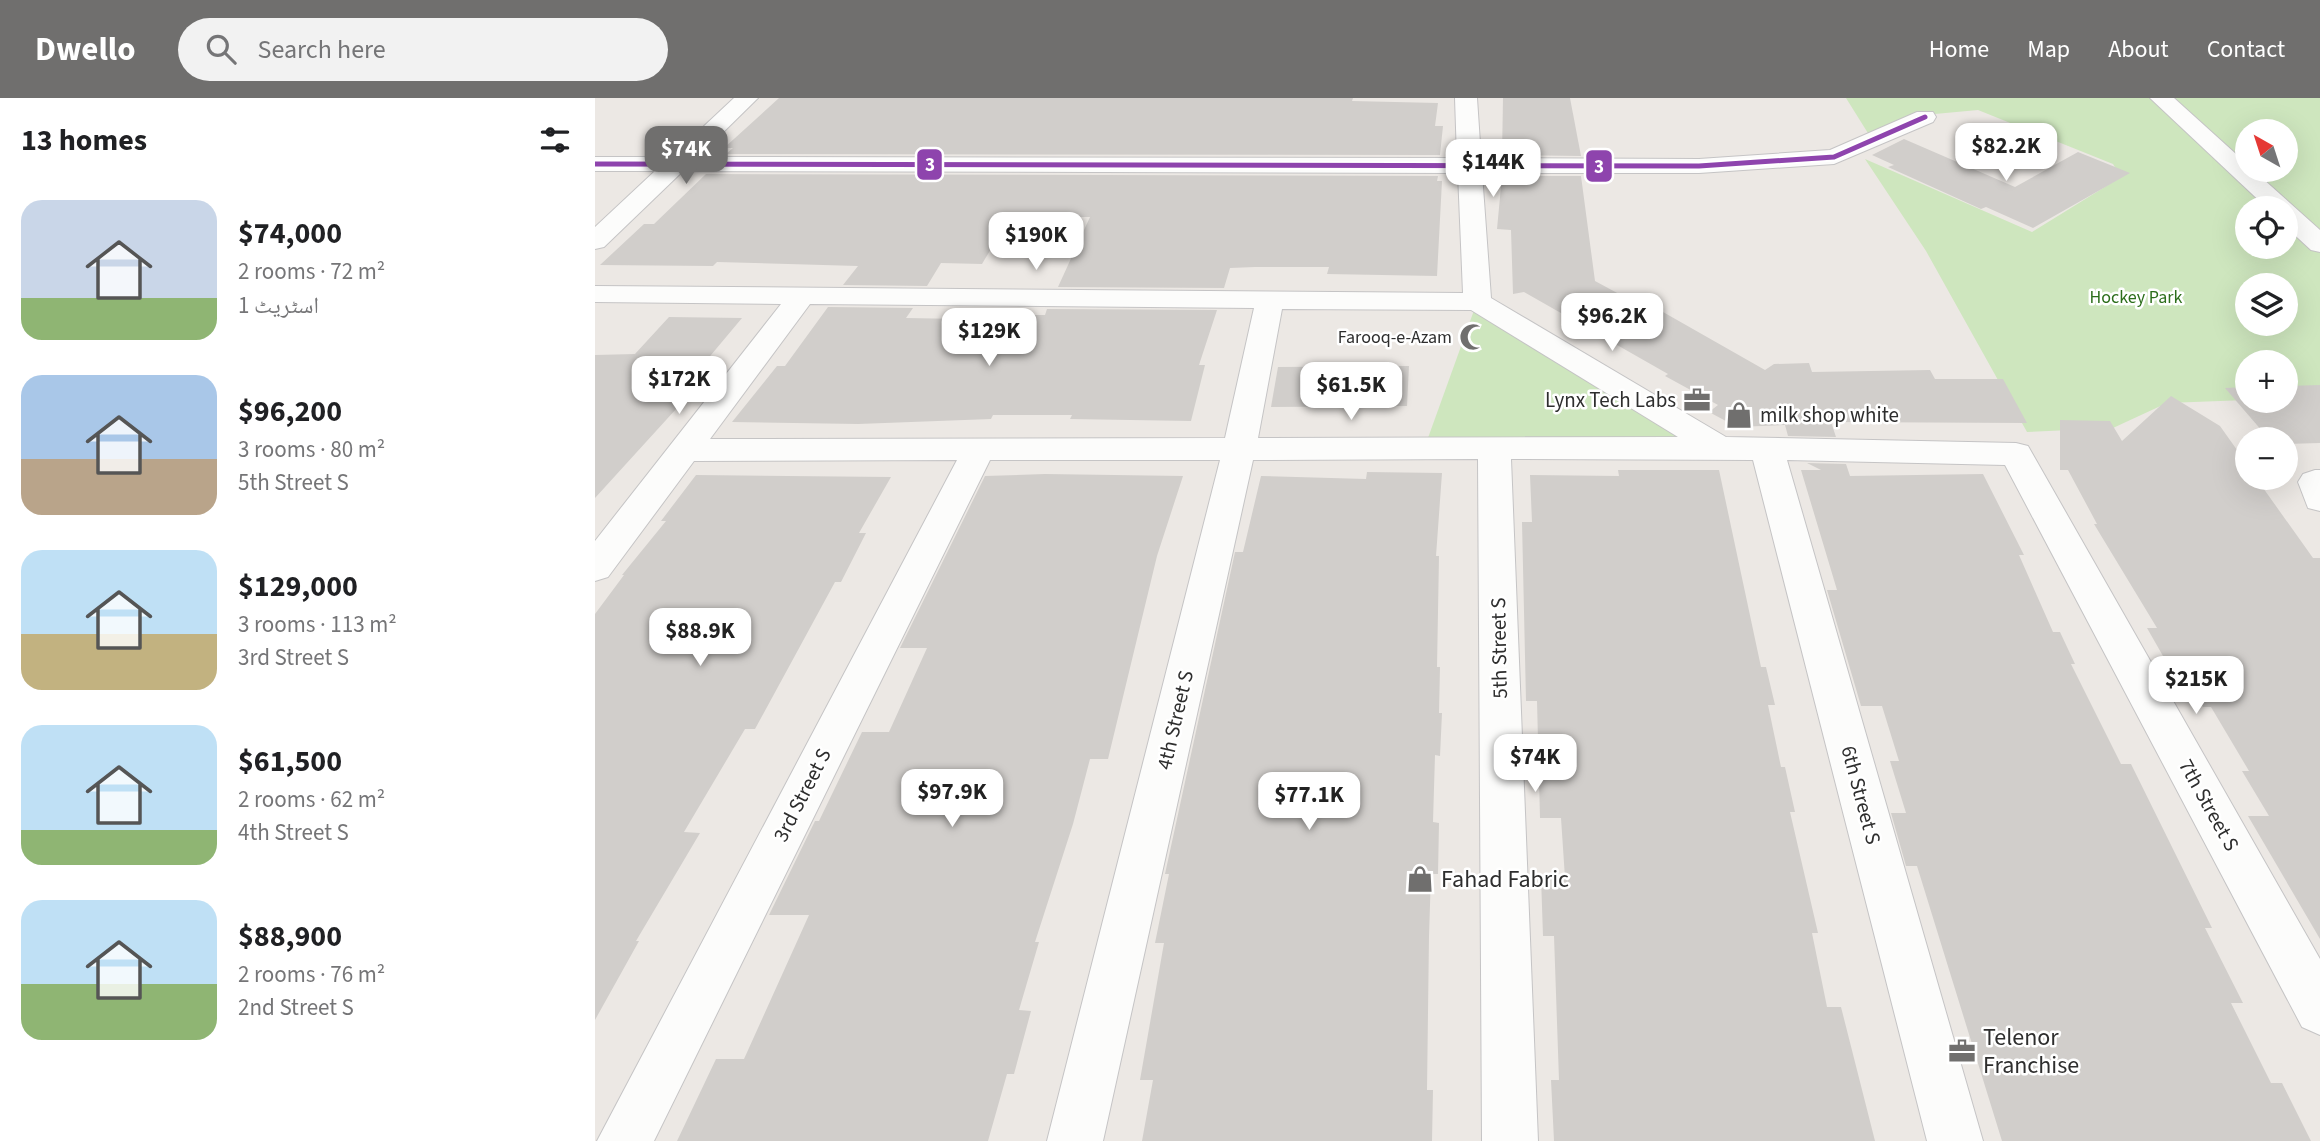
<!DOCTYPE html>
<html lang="en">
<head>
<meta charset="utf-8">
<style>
  :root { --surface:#fff; --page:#f2f2f2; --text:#202124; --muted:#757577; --accent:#706f6e }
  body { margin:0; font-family:"Source Sans 3","Noto Naskh Arabic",sans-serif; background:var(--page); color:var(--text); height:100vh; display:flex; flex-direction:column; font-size:26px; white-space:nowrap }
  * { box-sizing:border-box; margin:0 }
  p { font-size:23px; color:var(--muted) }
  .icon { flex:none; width:38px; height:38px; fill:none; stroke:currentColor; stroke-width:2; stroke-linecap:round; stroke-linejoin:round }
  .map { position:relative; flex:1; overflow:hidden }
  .details { display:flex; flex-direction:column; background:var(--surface); width:595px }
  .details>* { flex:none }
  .needle { width:46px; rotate:321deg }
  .controls { position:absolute; left:1640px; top:21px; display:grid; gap:14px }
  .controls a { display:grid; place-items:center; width:63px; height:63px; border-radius:50%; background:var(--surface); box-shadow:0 7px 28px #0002; font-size:35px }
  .price { position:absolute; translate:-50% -60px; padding:0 16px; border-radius:14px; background:#fff; color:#222; font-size:23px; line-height:46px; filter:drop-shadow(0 2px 4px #0008) }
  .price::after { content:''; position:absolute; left:50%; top:42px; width:21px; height:16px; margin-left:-10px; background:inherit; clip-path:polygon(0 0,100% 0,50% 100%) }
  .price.selected { background:var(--accent); color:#fff }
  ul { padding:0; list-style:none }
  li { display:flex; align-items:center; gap:21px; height:175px; padding:0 21px }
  li span { display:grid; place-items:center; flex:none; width:196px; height:140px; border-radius:21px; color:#555 }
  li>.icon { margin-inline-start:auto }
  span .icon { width:84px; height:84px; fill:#fffc; stroke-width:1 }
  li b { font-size:30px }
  h2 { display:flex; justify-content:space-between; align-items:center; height:84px; padding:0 21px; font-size:30px }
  header { display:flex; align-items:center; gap:42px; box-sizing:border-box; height:98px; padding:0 35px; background:var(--accent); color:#fff }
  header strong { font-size:33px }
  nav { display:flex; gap:38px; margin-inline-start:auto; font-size:24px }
  .search { width:490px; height:63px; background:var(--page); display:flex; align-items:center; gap:18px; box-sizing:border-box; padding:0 24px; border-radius:38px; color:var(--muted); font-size:26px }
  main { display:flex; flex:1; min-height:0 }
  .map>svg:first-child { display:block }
</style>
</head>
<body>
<header>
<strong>Dwello</strong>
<div class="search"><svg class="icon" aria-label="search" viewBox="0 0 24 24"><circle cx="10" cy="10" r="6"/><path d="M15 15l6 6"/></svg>Search here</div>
<nav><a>Home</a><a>Map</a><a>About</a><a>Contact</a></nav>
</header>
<main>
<section class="details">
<h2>13 homes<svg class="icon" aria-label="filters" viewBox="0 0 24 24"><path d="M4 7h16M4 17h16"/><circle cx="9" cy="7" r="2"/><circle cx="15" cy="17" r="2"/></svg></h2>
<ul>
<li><span style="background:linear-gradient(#c9d6e8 70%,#8fb573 0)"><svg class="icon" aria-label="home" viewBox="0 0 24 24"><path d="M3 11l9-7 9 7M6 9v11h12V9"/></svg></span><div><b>$74,000</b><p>2 rooms · 72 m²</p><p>اسٹریٹ 1</p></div></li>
<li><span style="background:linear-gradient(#a9c7e8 60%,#b9a48a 0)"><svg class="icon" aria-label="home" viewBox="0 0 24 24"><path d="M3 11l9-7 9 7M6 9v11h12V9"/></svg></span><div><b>$96,200</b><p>3 rooms · 80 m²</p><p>5th Street S</p></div></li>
<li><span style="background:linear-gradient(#bfe0f5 60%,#c2b280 0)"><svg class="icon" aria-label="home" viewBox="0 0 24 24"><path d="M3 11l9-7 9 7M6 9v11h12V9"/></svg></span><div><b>$129,000</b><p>3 rooms · 113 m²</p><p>3rd Street S</p></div></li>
<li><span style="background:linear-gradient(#bfe0f5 75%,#8fb573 0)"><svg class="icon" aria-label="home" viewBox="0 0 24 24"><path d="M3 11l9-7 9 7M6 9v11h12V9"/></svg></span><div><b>$61,500</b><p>2 rooms · 62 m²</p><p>4th Street S</p></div></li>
<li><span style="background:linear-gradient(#bfe0f5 60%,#8fb573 0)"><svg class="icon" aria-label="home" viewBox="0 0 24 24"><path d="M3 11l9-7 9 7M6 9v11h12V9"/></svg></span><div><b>$88,900</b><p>2 rooms · 76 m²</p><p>2nd Street S</p></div></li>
</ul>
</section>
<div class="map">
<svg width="1725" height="1043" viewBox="0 0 1725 1043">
  <rect width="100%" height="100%" fill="#ece8e4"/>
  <g fill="#cee6be" fill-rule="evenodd">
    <path d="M1251,0h474v300l-34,1 -1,-37h-38v38l-80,3 -54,25 -86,4 -101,-181 -61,-92 167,73 89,-55 -8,-13 -135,-54 -54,5 -53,23zM1652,33h38v39h-38zM1652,110h38v39h-38zM1652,187h38v39h-38z"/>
    <polygon points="882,204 1125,350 829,351"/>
  </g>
  <g fill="#d1cecb">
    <polygon points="184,0 758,0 757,3 843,5 840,28 848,28 845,57 131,56 138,50 129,50"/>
    <polygon points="908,0 975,0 986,58 907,57"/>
    <polygon points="1309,41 1420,89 1483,54 1535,75 1438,130 1391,109 1386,111 1293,69 1299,67 1277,57"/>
    <polygon points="111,76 843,78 842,83 847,83 842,178 732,176 734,169 660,169 635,170 629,190 463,189 495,119 415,119 387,166 346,165 332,188 248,187 263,168 122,164 118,168 5,167 49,126 59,126"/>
    <polygon points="907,78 986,78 1000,183 1063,217 1068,214 1170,272 1179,266 1214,265 1217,274 1335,272 1340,281 1408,281 1432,325 1236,324 1241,339 1193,338 1190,327 1142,329 1114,314 1123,307 1070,278 1073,276 929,194 918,196 916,132 902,131"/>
    <polygon points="233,209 318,210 311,220 423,222 426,217 450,217 452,211 622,212 604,267 610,267 596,323 475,321 477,317 398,317 396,321 263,326 137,324 182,268 190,268"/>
    <polygon points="74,219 147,220 90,288 102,288 0,400 0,257 40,256"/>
    <polygon points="814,268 812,308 676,309 683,269"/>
    <polygon points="1725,287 1725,345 1690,346 1690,341 1674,341 1630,290 1652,289 1652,303 1690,303 1690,288"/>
    <polygon points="1576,298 1625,328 1652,366 1652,380 1661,380 1718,460 1725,460 1725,841 1653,718 1674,718 1647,673 1654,673 1616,609 1608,609 1582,565 1572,565 1552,530 1562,530 1499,426 1502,426 1473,372 1465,372 1465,322 1515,323 1527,343"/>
    <polygon points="1212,365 1251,366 1255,378 1388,376 1429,457 1424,457 1458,534 1465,534 1480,566 1476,566 1526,666 1536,666 1617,830 1610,830 1648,905 1636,905 1676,985 1687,985 1716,1043 1407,1043 1322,768 1311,768 1296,715 1311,715 1295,663 1304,663 1287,608 1266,608 1232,492 1242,492 1206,372 1226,372"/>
    <polygon points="1023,372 1124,372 1166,569 1171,569 1180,607 1173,607 1186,669 1190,669 1200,714 1195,714 1223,835 1217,835 1232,909 1246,909 1280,1043 959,1043 956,982 964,982 959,838 948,838 946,779 970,780 966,720 945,720 942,603 931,603 927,424 937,424 935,377 1024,378"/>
    <polygon points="772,374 847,375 841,458 844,458 842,569 845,569 844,615 847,615 845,658 840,657 838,724 844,725 843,776 836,776 834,838 832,992 838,992 837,1043 547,1043 558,982 545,982 569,845 560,845 574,776 570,776 640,454 648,454 666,378 771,381"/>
    <polygon points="450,376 588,378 562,458 513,661 495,661 478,726 440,844 444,844 424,912 436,913 419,976 412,976 393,1043 82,1043 121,961 149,961 214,817 174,817 220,723 224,723 267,634 294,634 332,550 305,550 390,378"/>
    <polygon points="101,377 296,379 264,435 271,435 246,484 240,484 160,631 150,631 89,734 105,735 41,843 44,843 0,922 0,516 29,477 27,477 71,423 66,423"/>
  </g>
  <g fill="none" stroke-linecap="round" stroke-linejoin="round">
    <defs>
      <g id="minor">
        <path d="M139,0h24l-60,59 759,1 -2,-60h22l4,60 218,1 131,-9 87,-38h16l3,5 -3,5 -99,42 -135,9h-217l9,125 235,139 290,6 12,3 292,513v76l-18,-8 -297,-562 -218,-5 196,681h-56l-174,-681 -242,-1 27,682h-56l-4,-682 -225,1 -150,681h-56l173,-681h-230l-336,681h-57l360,-681 -263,1 -86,116 -13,4v-40l186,-237 -186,-2v-16l868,7 -5,-120 -775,-2 -79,76 -9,2v-22l60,-56h-60v-14h76zM215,206l444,4 -29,130 -515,1zM687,211l189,1 207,127 -420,1z"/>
        <polygon points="1555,0 1579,0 1652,66 1652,72 1658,72 1725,132 1725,154 1716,152 1690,128 1690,110 1672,110"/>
        <polygon points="1720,372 1725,372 1725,413 1713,410 1703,384 1708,376"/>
      </g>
    </defs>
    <use href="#minor" stroke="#c5c4c5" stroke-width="2"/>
    <use href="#minor" fill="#fcfcfb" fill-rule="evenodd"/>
    <defs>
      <polyline id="bus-1" points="0,66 1104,68 1239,59 1330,19"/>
    </defs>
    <use href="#bus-1" stroke="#fff" stroke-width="9"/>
    <use href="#bus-1" stroke="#8e44ad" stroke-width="5"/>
  </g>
  <defs>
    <symbol id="mosque-bare" viewBox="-9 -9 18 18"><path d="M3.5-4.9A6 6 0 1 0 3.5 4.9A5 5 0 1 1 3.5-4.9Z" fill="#706f6e" stroke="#fff" stroke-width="2.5" paint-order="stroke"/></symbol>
    <symbol id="office-bare" viewBox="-9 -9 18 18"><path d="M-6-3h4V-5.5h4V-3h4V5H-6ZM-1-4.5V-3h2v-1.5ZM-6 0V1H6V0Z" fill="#706f6e" stroke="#fff" stroke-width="2.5" paint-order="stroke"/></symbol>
    <symbol id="shop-bare" viewBox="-9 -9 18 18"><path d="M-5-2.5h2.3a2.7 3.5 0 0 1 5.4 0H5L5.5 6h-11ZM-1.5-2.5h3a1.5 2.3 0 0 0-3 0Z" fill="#706f6e" stroke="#fff" stroke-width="2.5" paint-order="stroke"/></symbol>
  </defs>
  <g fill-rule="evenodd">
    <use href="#mosque-bare" x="859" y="220" width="38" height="38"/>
    <use href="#office-bare" x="1083" y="283" width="38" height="38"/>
    <use href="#shop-bare" x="1125" y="298" width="38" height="38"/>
    <use href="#shop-bare" x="806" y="762" width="38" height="38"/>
    <use href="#office-bare" x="1348" y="934" width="38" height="38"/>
  </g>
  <g text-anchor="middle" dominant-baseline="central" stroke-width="5" stroke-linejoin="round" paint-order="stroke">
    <g font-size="18" fill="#2c6e1b" stroke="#fff">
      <text x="1541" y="199">Hockey Park</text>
    </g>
    <g font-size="18" fill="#2e2e2e" stroke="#fff" text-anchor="end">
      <text x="857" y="239">Farooq-e-Azam</text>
    </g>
    <g font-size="21" fill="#2e2e2e" stroke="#fff" text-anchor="end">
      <text x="1081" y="302">Lynx Tech Labs</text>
      <text x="1165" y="317" text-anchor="start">milk shop white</text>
    </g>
    <g font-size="21" fill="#2e2e2e" stroke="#fff">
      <text transform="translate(904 550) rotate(-91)">5th Street S</text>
      <text transform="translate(580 622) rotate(-77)">4th Street S</text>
      <text transform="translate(207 697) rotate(-63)">3rd Street S</text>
      <text transform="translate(1266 697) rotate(75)">6th Street S</text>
      <text transform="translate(1614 707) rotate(61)">7th Street S</text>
    </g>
    <g font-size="24" fill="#2e2e2e" stroke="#fff" text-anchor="start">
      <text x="846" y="781">Fahad Fabric</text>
      <text x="1388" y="939">Telenor<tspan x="1388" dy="28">Franchise</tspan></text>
    </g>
  </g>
  <g stroke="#fff" stroke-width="2.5">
    <rect x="321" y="50" width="27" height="33" rx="7" fill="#8e44ad"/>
    <rect x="990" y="51" width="28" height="34" rx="7" fill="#8e44ad"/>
  </g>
  <g font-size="19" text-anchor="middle" font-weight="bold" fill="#fff">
    <text x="335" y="73">3</text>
    <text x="1004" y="75">3</text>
  </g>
</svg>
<div class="controls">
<a><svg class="needle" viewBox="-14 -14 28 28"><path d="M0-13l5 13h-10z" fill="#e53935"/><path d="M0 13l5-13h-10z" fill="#757577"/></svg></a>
<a><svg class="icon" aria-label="locate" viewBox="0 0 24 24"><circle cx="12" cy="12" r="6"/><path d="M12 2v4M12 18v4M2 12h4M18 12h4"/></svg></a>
<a><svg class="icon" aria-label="layers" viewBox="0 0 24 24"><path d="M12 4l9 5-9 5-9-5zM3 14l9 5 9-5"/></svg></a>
<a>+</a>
<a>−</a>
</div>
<b class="price" style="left:1411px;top:85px">$82.2K</b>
<b class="price selected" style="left:91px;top:88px">$74K</b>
<b class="price" style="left:898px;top:101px">$144K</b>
<b class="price" style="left:441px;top:174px">$190K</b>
<b class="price" style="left:1017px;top:255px">$96.2K</b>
<b class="price" style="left:394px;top:270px">$129K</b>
<b class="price" style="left:84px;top:318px">$172K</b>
<b class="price" style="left:756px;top:324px">$61.5K</b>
<b class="price" style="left:105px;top:570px">$88.9K</b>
<b class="price" style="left:1601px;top:618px">$215K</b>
<b class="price" style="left:940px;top:696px">$74K</b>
<b class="price" style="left:357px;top:731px">$97.9K</b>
<b class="price" style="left:714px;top:734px">$77.1K</b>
</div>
</main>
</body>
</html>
